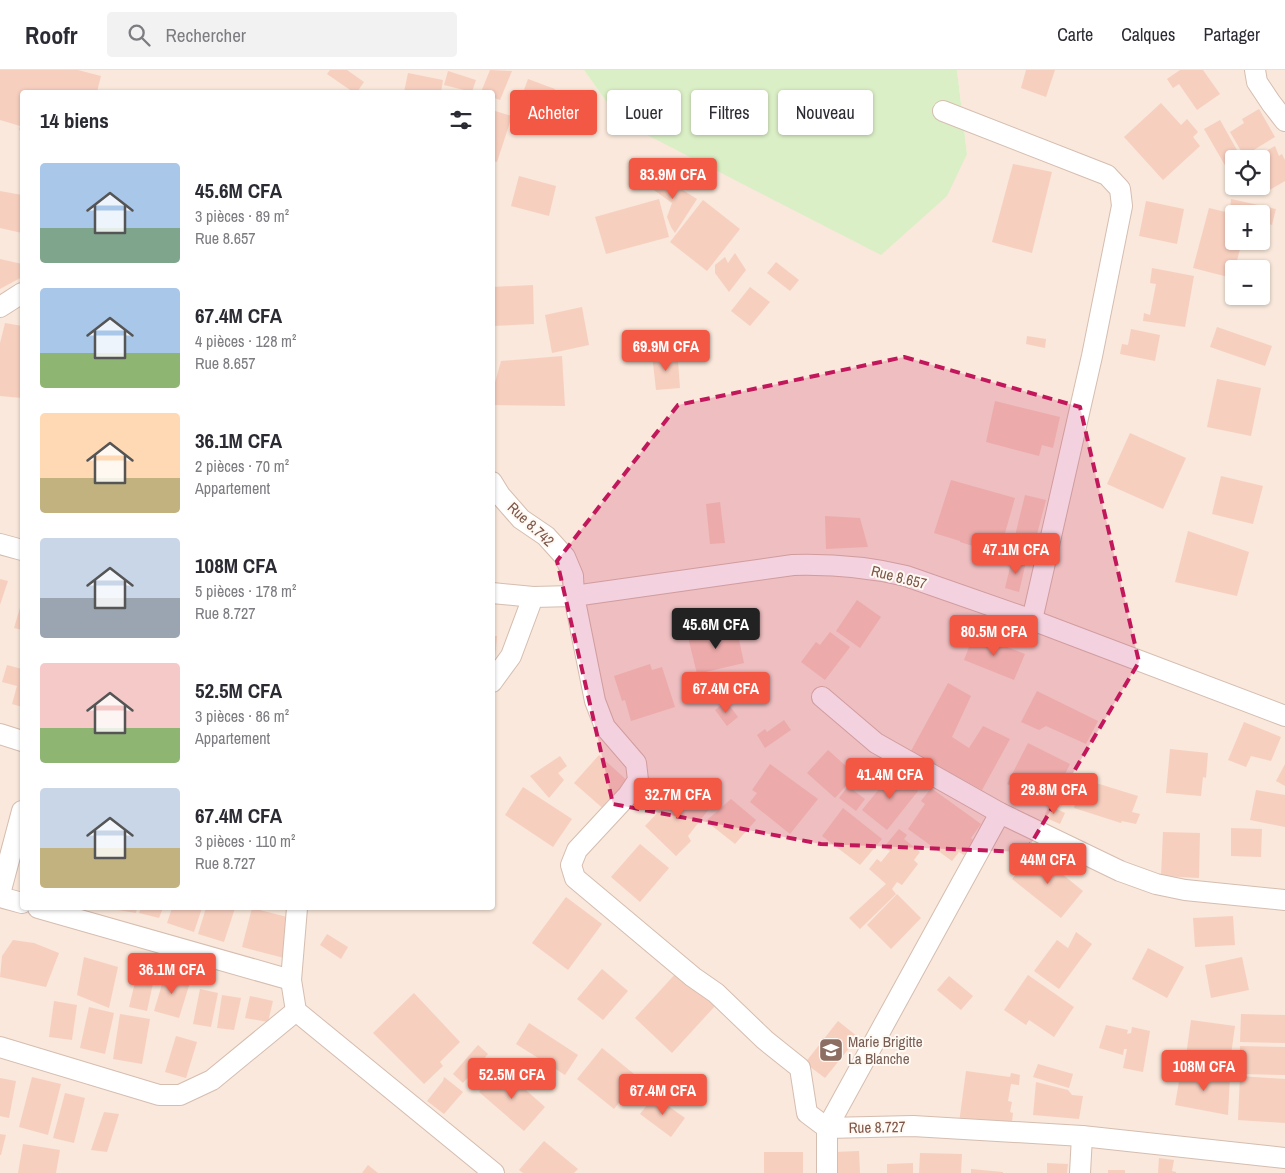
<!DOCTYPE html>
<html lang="fr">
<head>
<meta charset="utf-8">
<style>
  :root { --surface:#fff; --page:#f2f2f3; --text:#2b2b33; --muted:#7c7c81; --line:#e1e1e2; --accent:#f35845 }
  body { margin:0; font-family:"Archivo Narrow",sans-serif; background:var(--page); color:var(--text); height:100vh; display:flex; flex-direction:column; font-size:19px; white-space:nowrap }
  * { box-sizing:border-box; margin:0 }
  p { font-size:16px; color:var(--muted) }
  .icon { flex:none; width:28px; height:28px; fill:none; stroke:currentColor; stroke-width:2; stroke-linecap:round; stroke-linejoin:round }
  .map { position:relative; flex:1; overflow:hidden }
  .side { position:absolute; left:20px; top:20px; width:475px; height:820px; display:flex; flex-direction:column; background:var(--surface); border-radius:5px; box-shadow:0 1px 4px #0004 }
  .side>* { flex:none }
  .hud { position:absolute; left:510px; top:20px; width:475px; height:45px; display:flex; gap:10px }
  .fabs { position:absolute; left:1225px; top:80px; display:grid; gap:10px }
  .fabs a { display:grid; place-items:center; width:45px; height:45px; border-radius:5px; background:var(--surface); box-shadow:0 1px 4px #0004; font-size:25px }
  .price { position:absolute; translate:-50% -42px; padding:0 11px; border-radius:5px; background:var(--accent); color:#fff; font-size:16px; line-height:32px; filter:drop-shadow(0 1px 2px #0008) }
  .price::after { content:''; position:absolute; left:50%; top:30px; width:15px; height:11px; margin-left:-8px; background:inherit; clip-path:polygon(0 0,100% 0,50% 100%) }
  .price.selected { background:#222; color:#fff }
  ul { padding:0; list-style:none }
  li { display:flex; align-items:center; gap:15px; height:125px; padding:0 20px }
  li span { display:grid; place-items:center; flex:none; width:140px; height:100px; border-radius:5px; color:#555 }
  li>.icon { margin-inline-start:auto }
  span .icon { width:60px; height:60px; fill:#fffc; stroke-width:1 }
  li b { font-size:21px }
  h2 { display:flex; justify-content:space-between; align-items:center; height:60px; padding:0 20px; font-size:21px }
  .chip { padding:0 18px; border-radius:5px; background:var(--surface); box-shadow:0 1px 4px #0004; font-size:18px; line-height:45px }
  .chip.selected { background:var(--accent); color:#fff }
  header { display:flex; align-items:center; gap:30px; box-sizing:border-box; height:70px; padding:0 25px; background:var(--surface); border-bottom:1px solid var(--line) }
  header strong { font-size:24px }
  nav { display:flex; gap:28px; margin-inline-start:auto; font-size:18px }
  .search { width:350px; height:45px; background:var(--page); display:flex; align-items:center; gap:12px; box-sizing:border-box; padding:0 18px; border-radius:5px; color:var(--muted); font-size:19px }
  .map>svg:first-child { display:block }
</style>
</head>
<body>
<header>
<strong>Roofr</strong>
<div class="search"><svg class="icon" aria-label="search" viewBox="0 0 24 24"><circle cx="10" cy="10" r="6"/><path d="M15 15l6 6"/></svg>Rechercher</div>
<nav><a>Carte</a><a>Calques</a><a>Partager</a></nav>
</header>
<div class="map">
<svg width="1285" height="1103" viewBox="0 0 1285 1103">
  <rect width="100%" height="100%" fill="#fef4eb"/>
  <path fill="#f9e8db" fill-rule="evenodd" d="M0,0h584l36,51 347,33 -10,-84h328v1103h-1285zM22,22h470v816h-470zM1234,89h27v27h-27zM1234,144h27v27h-27zM1234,199h27v27h-27z"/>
  <polygon fill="#dbefc6" points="584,0 957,0 967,84 947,126 881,185 620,51"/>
  <g fill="#f7cfbf">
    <polygon points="0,0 78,0 101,6 97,22 22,22 22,61 19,60 20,56 0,50"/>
    <polygon points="330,0 347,0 364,12 357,22 353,22 327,4"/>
    <polygon points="490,0 512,1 500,30 492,27 492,22 481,22"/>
    <polygon points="1026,0 1055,0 1046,27 1021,18"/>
    <polygon points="1180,0 1203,0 1220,24 1197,40 1179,14 1173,18 1167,9"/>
    <polygon points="448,1 476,10 472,22 444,15"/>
    <polygon points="408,3 443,10 441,22 404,22"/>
    <polygon points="528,9 555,19 548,38 521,28"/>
    <polygon points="1161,33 1181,55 1187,49 1198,62 1193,67 1200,76 1163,110 1124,67"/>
    <polygon points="1259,39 1275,67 1244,86 1230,62 1244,53 1242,49"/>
    <polygon points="492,40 512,46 497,92 492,91"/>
    <polygon points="1220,50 1242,89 1234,89 1234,93 1226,97 1204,59"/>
    <polygon points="1275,76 1279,86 1282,84 1285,90 1285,111 1266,122 1261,113 1261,89 1252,89"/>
    <polygon points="1013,94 1052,102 1032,183 992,172"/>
    <polygon points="656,103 697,129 675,163 671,157 667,147 672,133 647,115"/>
    <polygon points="519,106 556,116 549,146 511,136"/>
    <polygon points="0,121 22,125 22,163 0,158"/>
    <polygon points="659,129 669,167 606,184 595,147"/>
    <polygon points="1231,129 1276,139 1272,155 1261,151 1261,144 1239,144 1230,141"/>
    <polygon points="703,130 740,159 707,201 670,172"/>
    <polygon points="1146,131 1184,139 1177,174 1139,166"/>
    <polygon points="1209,138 1234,144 1234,171 1242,171 1235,199 1234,199 1232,208 1193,198"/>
    <polygon points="735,183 746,200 729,222 715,203 715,195 725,187 728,193"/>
    <polygon points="0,189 22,194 22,207 0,219"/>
    <polygon points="776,192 799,210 790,221 767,203"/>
    <polygon points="1152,198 1194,206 1185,257 1143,251 1144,243 1150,245 1156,214 1150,213"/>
    <polygon points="533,215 534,254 492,256 492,217"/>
    <polygon points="750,217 770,232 750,256 731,241"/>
    <polygon points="582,237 589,275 552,283 545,245"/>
    <polygon points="5,253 22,256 22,328 0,326 0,273"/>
    <polygon points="1217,257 1272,276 1265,296 1210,277"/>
    <polygon points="1131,259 1160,265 1155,291 1120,284 1122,274 1128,275"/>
    <polygon points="1027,266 1046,269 1045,278 1026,274"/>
    <polygon points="667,282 668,292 678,291 680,318 656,320 652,284"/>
    <polygon points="562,286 565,336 492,335 492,323 501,291"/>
    <polygon points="1217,309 1261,318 1251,366 1207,357"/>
    <polygon points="995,331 1060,347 1053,378 1042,375 1039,386 986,372"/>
    <polygon points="1130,363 1186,388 1163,439 1107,414"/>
    <polygon points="1221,406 1263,416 1253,454 1212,444"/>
    <polygon points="951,410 1015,428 999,484 960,472 960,471 934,463"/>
    <polygon points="1025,425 1046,430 1030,491 1010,486"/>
    <polygon points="720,432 725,473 710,474 706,434"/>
    <polygon points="825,446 860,448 868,477 826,479"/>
    <polygon points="1188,461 1249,482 1237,526 1175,512"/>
    <polygon points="1012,489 1026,492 1019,522 1005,518"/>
    <polygon points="0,509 8,511 0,535"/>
    <polygon points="857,530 881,547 860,578 836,561"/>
    <polygon points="22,531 22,560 14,558"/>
    <polygon points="736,556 744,593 697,604 688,567"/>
    <polygon points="830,562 850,577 825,610 801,592 816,572 820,575"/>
    <polygon points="974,564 1025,584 1014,610 964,590"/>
    <polygon points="492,566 497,566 494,602 492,602"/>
    <polygon points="650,594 652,600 662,597 675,637 631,651 625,630 622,631 614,606"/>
    <polygon points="7,595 22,599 22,637 12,634 17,616 2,612"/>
    <polygon points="948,613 971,626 952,667 969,678 983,656 1010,669 982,720 911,681"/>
    <polygon points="1037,621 1098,651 1086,674 1046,656 1039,660 1021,652"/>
    <polygon points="726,631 738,647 727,656 715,640"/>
    <polygon points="784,650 791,660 765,678 757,665 765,659 767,662"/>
    <polygon points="1244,652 1281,667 1271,691 1251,686 1246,697 1228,690"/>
    <polygon points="1028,673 1070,694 1050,735 1007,714"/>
    <polygon points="1170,679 1208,683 1206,708 1203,707 1201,726 1166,723"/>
    <polygon points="828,680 856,705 835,728 807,703"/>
    <polygon points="599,685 632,715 607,742 574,713"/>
    <polygon points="560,686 567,696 558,703 564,710 549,728 530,706"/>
    <polygon points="770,694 818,729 790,764 750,732 757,723 752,720"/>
    <polygon points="1285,694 1285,716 1276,711"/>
    <polygon points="890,699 918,721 887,760 862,740 884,713 881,710"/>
    <polygon points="1083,709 1138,726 1132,742 1140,744 1136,754 1122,751 1121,753 1074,738"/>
    <polygon points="683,716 709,739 688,766 691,771 676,786 645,756"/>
    <polygon points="848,716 865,729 856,741 839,728"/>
    <polygon points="523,717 572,749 553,777 505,745"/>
    <polygon points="931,718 981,754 971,768 974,771 964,785 959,782 952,791 908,759 925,734 921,731"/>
    <polygon points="1256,720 1285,725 1285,757 1250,750"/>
    <polygon points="731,729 756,750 735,774 706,751"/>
    <polygon points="1049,735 1065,743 1060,754 1044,747"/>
    <polygon points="843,738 882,769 860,795 822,766"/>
    <polygon points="1231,758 1262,759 1261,787 1231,786"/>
    <polygon points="899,759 907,765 904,769 920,782 914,790 918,794 902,815 897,812 892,819 896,824 860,859 849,848 886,814 869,799 877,789 881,792 890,781 884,777"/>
    <polygon points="1163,762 1200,763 1199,808 1161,806"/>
    <polygon points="640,774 669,798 640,832 611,807"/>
    <polygon points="1035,782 1083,821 1061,848 1012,809"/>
    <polygon points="897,824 921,848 891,879 867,855"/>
    <polygon points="566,827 602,854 568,900 532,873"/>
    <polygon points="119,838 137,838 136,843 118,840"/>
    <polygon points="141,838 163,838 159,848 139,843"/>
    <polygon points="172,838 202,838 194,862 167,853"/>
    <polygon points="206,838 235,838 224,872 198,864"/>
    <polygon points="252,838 295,849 284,888 242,877"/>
    <polygon points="1233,846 1235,875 1195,877 1193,848"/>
    <polygon points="1076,862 1092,874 1059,919 1034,901 1057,870 1068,878"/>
    <polygon points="327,864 348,877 341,889 320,875"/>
    <polygon points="13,870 34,873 59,883 46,917 0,907 2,886"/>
    <polygon points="1148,878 1184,897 1167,928 1132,909"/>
    <polygon points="84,887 118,897 109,938 77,925"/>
    <polygon points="1242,887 1249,920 1211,928 1205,895"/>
    <polygon points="602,899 628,921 603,950 577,929"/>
    <polygon points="138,900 155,904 147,941 129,937"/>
    <polygon points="166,901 191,909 179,948 154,941"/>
    <polygon points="678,901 715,936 672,983 635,948"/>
    <polygon points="1028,905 1074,937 1054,967 1029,950 1026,955 1004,940"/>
    <polygon points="949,906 973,926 961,940 937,920"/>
    <polygon points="200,919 218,923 211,957 193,954"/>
    <polygon points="414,923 460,972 440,992 443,996 424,1014 373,963"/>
    <polygon points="222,925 241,928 234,960 217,958"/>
    <polygon points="250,926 273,931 268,952 245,948"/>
    <polygon points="54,931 77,935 72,970 49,967"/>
    <polygon points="89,937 114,943 105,984 80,978"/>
    <polygon points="120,944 150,949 142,994 113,989"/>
    <polygon points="1241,944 1285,945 1285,973 1240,972"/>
    <polygon points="1191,950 1235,956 1229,999 1185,993"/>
    <polygon points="838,951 858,967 825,1008 805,993"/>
    <polygon points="529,953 578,985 565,1005 516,974"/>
    <polygon points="1106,955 1128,960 1127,964 1131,963 1132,957 1150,961 1143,1002 1123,998 1127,979 1124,979 1123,985 1099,978"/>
    <polygon points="176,966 197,972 186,1008 165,1002"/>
    <polygon points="478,975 488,984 463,1013 453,1004"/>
    <polygon points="1240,976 1285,977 1285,1005 1239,1004"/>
    <polygon points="602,978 639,1008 614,1039 577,1009"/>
    <polygon points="1038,994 1073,1004 1069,1018 1033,1007"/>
    <polygon points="1181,999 1230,1006 1228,1045 1175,1035"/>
    <polygon points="499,1001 506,1008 509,1005 545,1037 524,1061 479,1022"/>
    <polygon points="966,1001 1010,1007 1011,1003 1020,1005 1019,1015 1011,1014 1008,1031 1012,1032 1010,1042 1013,1043 1011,1060 959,1053"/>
    <polygon points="1240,1006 1285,1009 1285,1053 1238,1050"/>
    <polygon points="32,1007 61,1014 48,1065 19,1057"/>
    <polygon points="444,1007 463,1022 444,1044 427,1031 443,1011"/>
    <polygon points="0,1008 16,1011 9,1048 0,1046"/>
    <polygon points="1036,1012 1068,1020 1072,1025 1083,1026 1079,1049 1033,1045"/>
    <polygon points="65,1023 85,1028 74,1073 53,1068"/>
    <polygon points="654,1026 685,1048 671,1067 640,1044"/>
    <polygon points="104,1042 119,1044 107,1082 91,1080"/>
    <polygon points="0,1064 6,1065 1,1085 0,1085"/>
    <polygon points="544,1071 578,1099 574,1103 523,1103 519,1100"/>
    <polygon points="23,1074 60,1080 56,1103 18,1103"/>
    <polygon points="859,1081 860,1103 835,1103 834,1082"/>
    <rect x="764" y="1082" width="39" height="21"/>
    <polygon points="920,1083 962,1084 961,1103 919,1103"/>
    <polygon points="1159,1088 1174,1090 1172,1101 1176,1102 1176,1103 1158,1103"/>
    <polygon points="913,1093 913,1103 887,1103 887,1094"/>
    <polygon points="1047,1093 1068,1094 1067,1103 1047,1103"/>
    <polygon points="368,1095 378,1103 362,1103"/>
    <polygon points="971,1099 1003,1102 1003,1103 971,1103"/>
    <rect x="1108" y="1100" width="17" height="3"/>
  </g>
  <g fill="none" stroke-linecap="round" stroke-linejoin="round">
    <defs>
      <g id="street">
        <polyline points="1255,0 1257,12 1271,33 1285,51"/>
        <polyline points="943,41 1107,105 1120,119 1122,136 1092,286 1032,550"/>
        <polyline points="0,237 22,223"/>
        <polyline points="492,412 500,425 521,449 546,466 565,487 573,506 574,526 595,631 605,657 636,693 638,710 628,725 577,780 571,795 575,808 693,907 716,923 765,970 800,998 807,1043 827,1058 827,1103"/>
        <polyline points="0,474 22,480"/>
        <path d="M492,523l41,4 41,-1 219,-31c39,-1 76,2 113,11l126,44 253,96"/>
        <polyline points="492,612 511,586 533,527"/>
        <polyline points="822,627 876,673 1000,743 1120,801 1156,814 1185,820 1285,830"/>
        <polyline points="0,664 22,671"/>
        <polyline points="1000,743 827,1058 913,1056 1082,1066 1285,1088"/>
        <polyline points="0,824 22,741"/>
        <polyline points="0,827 22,833"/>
        <polyline points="38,838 291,910"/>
        <polyline points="297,838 291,910 296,941 494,1103"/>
        <polyline points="0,977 159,1025 180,1025 212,1010 296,941"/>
        <polyline points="1080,1103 1082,1066"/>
      </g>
    </defs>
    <use href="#street" stroke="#d5bdb0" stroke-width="22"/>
    <use href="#street" stroke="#fff" stroke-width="20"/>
  </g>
  <path fill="#c2185b" fill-opacity="0.2" stroke="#c2185b" stroke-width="4" stroke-dasharray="10 6" stroke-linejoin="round" d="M904,287l176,50 59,255 -113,190 -205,-8 -208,-40 -56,-243 121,-156z"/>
  <defs>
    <symbol id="school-square" viewBox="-11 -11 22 22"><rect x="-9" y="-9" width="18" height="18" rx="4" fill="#8d6e63" stroke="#fff9f3"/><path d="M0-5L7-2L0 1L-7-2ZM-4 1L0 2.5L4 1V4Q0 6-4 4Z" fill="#fff"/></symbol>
  </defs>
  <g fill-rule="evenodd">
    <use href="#school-square" x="817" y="966" width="28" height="28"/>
  </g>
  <g text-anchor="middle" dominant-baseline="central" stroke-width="4" stroke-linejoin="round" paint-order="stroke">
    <g font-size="15" fill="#7e5649" stroke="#fff9f3">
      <text transform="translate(531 454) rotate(43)">Rue 8.742</text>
      <text transform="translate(899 507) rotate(14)">Rue 8.657</text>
      <text transform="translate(877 1057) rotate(-1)">Rue 8.727</text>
    </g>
    <g font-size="15" fill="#785e54" stroke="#fff9f3" text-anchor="start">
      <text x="848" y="971">Marie Brigitte<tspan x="848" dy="17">La Blanche</tspan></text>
    </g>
  </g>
</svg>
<div class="fabs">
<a><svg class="icon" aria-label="locate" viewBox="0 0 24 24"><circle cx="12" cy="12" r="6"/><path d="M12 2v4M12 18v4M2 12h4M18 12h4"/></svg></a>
<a>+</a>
<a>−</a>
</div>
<b class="price" style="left:673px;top:130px">83.9M CFA</b>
<b class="price" style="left:666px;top:302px">69.9M CFA</b>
<b class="price" style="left:1016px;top:505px">47.1M CFA</b>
<b class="price selected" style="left:716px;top:580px">45.6M CFA</b>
<b class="price" style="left:994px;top:587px">80.5M CFA</b>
<b class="price" style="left:726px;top:644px">67.4M CFA</b>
<b class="price" style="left:890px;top:730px">41.4M CFA</b>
<b class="price" style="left:1054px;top:745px">29.8M CFA</b>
<b class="price" style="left:678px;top:750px">32.7M CFA</b>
<b class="price" style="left:1048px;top:815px">44M CFA</b>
<b class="price" style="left:172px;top:925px">36.1M CFA</b>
<b class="price" style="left:1204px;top:1022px">108M CFA</b>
<b class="price" style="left:512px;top:1030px">52.5M CFA</b>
<b class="price" style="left:663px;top:1046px">67.4M CFA</b>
<div class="hud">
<a class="chip selected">Acheter</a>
<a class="chip">Louer</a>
<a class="chip">Filtres</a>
<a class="chip">Nouveau</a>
</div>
<section class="side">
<h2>14 biens<svg class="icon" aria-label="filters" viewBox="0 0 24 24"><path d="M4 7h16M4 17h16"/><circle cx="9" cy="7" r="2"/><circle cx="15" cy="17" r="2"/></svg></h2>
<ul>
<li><span style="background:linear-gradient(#a9c7e8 65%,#7fa58c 0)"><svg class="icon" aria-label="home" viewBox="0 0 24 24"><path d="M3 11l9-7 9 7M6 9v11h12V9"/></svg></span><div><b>45.6M CFA</b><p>3 pièces · 89 m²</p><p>Rue 8.657</p></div></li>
<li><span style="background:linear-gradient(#a9c7e8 65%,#8fb573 0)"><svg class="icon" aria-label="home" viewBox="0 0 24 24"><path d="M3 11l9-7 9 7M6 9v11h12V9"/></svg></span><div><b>67.4M CFA</b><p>4 pièces · 128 m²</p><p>Rue 8.657</p></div></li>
<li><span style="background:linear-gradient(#ffd9b3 65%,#c2b280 0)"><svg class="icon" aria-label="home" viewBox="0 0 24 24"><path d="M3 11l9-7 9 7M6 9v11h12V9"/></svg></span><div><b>36.1M CFA</b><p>2 pièces · 70 m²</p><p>Appartement</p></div></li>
<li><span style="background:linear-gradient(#c9d6e8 60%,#9aa5b1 0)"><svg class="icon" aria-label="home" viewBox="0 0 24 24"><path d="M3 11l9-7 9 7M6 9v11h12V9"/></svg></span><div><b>108M CFA</b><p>5 pièces · 178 m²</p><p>Rue 8.727</p></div></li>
<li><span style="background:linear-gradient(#f6c9c9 65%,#8fb573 0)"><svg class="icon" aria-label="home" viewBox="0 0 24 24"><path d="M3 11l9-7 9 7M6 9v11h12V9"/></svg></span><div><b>52.5M CFA</b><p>3 pièces · 86 m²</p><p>Appartement</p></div></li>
<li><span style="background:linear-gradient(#c9d6e8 60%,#c2b280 0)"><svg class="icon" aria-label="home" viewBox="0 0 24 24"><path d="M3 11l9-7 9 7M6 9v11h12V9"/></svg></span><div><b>67.4M CFA</b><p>3 pièces · 110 m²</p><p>Rue 8.727</p></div></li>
</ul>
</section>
</div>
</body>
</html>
